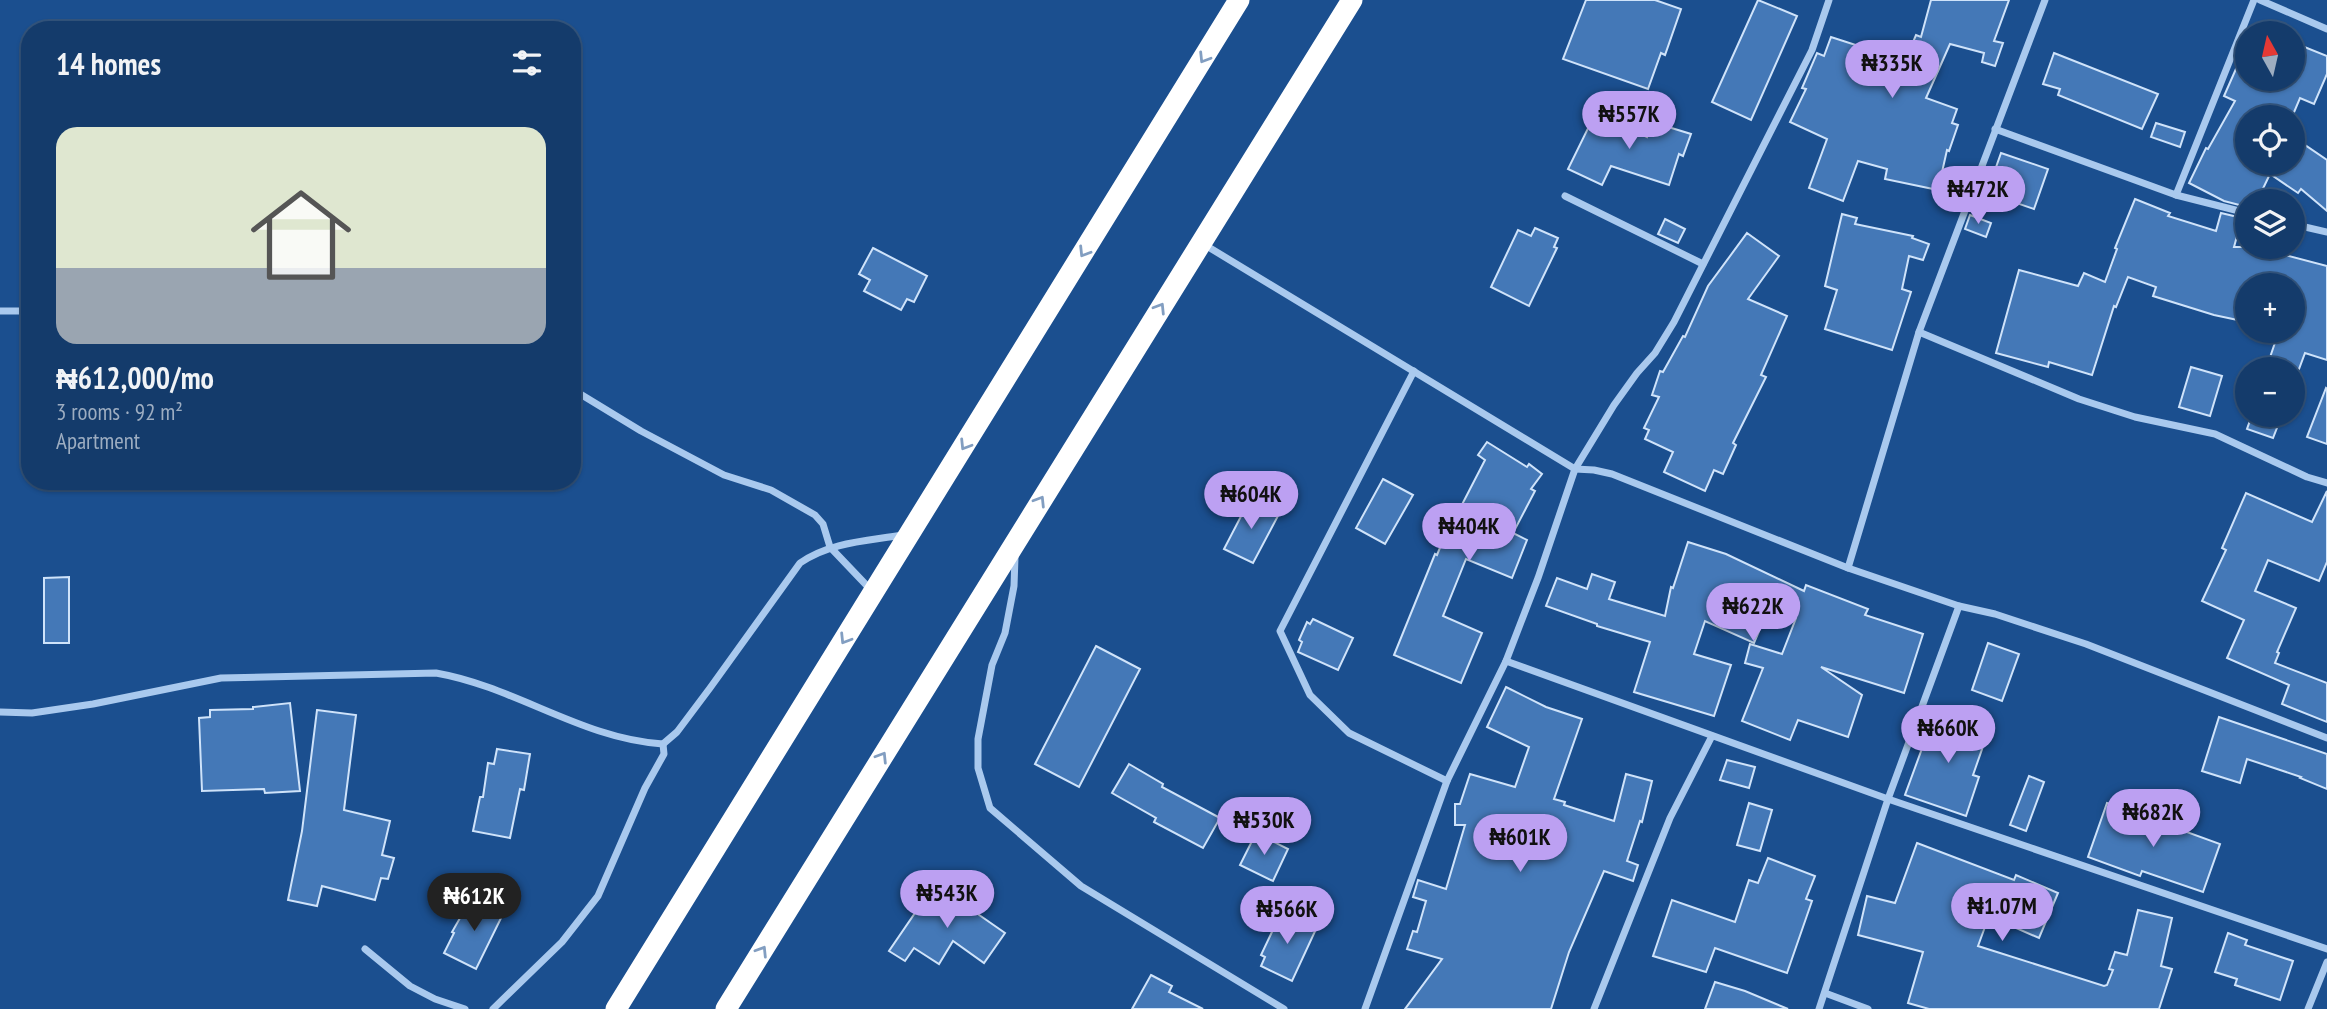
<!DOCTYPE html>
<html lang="en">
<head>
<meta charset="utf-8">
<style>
  :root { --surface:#143b6b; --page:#1d4271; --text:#f1f3f6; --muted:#9dadc1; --line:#33557e; --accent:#bca0f2 }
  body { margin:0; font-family:"PT Sans Narrow",sans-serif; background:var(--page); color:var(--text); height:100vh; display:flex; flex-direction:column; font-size:26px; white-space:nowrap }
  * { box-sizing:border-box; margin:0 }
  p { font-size:23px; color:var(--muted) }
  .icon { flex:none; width:38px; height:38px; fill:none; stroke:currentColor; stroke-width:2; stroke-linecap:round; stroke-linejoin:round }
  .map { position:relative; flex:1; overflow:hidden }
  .side { position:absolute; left:21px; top:21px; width:560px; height:469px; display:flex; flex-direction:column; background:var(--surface); border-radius:28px; box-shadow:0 2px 5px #0004,0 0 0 2px var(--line) }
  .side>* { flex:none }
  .needle { width:46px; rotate:352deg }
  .fabs { position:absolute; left:2235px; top:21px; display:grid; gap:14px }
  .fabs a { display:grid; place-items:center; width:70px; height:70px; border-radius:50%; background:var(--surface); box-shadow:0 2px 5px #0004,0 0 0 2px var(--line); font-size:35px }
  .price { position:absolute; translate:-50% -60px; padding:0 16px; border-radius:24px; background:var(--accent); color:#111; font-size:23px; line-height:46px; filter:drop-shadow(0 2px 4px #0008) }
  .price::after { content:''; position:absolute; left:50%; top:42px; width:21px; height:16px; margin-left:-10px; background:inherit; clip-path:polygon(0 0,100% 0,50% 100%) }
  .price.on { background:#222; color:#fff }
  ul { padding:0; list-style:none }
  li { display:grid; align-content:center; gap:14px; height:371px; padding:0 35px }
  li+li { border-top:2px solid var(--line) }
  li span { display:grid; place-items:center; height:217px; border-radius:21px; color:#555 }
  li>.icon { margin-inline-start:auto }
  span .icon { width:126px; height:126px; fill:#fffc; stroke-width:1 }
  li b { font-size:30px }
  h2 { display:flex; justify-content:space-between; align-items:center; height:84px; padding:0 35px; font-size:30px }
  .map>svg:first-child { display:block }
</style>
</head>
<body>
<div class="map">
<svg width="2327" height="1009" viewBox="0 0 2327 1009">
  <rect width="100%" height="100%" fill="#1b4f8f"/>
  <g fill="#4478b7" stroke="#cfe3fa" stroke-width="2">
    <polygon points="1586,0 1655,0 1681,9 1665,55 1661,53 1648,89 1563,59"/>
    <polygon points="1758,0 1797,16 1751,120 1712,102"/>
    <polygon points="1931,0 2009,0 1994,41 2003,43 1995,66 1982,62 1984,53 1950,44 1926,98 1957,109 1952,123 1958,125 1949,151 1947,150 1938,190 1885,179 1887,169 1858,161 1843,201 1809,188 1827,139 1790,122 1806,89 1802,88 1817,53 1824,56 1831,37 1905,61 1916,35 1921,37"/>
    <polygon points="2292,42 2327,56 2327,74 2314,104 2300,98 2292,117 2247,117 2247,163 2292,163 2292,151 2299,141 2327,160 2327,211 2301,189 2298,193 2270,174 2257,201 2247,201 2247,207 2224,201 2189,183 2206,148 2208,149 2235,101 2224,96 2247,44 2247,79 2292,79"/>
    <polygon points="2054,53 2158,94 2142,129 2058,95 2060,89 2043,84"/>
    <polygon points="1596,112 1647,137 1652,122 1691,134 1683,156 1679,154 1669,185 1611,166 1602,185 1568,169"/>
    <polygon points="2156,123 2185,132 2180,147 2151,137"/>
    <polygon points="2001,153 2048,169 2034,209 1987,193"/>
    <polygon points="2135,199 2170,213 2168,216 2216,231 2221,213 2242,218 2234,247 2255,247 2327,266 2327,360 2305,353 2299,369 2266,369 2279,331 2292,331 2292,285 2247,285 2247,322 2214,315 2153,296 2156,287 2128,277 2116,307 2114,306 2092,375 2049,362 2048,367 1996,353 2019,270 2078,286 2084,273 2105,282 2117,249 2115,248"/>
    <polygon points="1842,214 1857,218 1855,224 1913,236 1912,238 1929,244 1923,260 1909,256 1902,289 1911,292 1892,350 1825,329 1837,290 1825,286"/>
    <polygon points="1970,215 1991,223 1986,237 1965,229"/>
    <polygon points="1665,219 1685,229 1678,243 1658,234"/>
    <polygon points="1535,228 1558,238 1554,247 1557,248 1529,306 1491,287 1518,230 1531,236"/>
    <polygon points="1747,233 1779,256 1748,299 1787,316 1761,375 1766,377 1733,443 1736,445 1723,474 1714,470 1705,491 1664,472 1673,452 1645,439 1649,430 1644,428 1659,397 1652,395 1660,371 1663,372 1683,336 1685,337 1708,286"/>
    <polygon points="873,248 927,276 914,302 907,299 901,310 864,291 870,280 859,274"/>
    <polygon points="2191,367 2222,376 2210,416 2179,407"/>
    <polygon points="2326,388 2327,389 2327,444 2307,437"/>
    <polygon points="2252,415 2282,415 2273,438 2247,429"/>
    <polygon points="1487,442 1527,467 1529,464 1542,474 1531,489 1535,491 1513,533 1527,540 1512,578 1466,559 1443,616 1482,633 1461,683 1394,655 1435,554 1437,555 1451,521 1453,522 1485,460 1478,455"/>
    <polygon points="1383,479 1413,495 1385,544 1356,528"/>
    <polygon points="2327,491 2327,562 2319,581 2268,560 2255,591 2296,608 2277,652 2279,653 2275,663 2327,683 2327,722 2282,704 2289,685 2227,658 2244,620 2202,601 2226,550 2222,548 2246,493 2312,522"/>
    <polygon points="1250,499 1279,514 1253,563 1224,549"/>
    <polygon points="1688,542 1726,554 1804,591 1806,585 1868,609 1865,615 1923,634 1904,693 1821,667 1862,695 1848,737 1798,720 1790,740 1742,721 1763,668 1745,663 1750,644 1782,654 1796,618 1769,608 1754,643 1705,621 1694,654 1731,665 1714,716 1634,692 1650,642 1597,626 1597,624 1546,606 1557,578 1587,589 1592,574 1615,582 1609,599 1665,616 1671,587 1673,588"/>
    <polygon points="69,577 69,643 44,643 44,578"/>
    <polygon points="1313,619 1353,638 1338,670 1298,652 1302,642 1299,640 1307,622 1310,624"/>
    <polygon points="1988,643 2019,654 2002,701 1972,690"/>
    <polygon points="1096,646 1140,669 1079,787 1035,764"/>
    <polygon points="1506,687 1546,707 1582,719 1554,799 1565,802 1564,805 1614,821 1626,774 1652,781 1642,822 1640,821 1627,861 1638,865 1633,881 1604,871 1569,952 1551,1009 1405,1009 1442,959 1407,949 1413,931 1417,932 1426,901 1413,897 1418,880 1446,889 1465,825 1455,825 1455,804 1460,804 1470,774 1515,787 1529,747 1487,727"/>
    <polygon points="290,703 300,791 265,793 264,789 202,791 199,718 210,717 210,710 253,709 253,707"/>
    <polygon points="317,710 356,715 344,810 390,821 382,855 394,858 388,879 381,878 375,900 322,886 317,906 288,900 302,831"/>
    <polygon points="1935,713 1988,732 1973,775 1979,777 1966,816 1905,795"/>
    <polygon points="2219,717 2327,754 2327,789 2300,778 2301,777 2247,759 2240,783 2202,771"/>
    <polygon points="497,749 530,754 524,790 520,789 510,838 473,831 480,797 483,797 488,763 494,764"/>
    <polygon points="1727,760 1755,767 1749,788 1720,780"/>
    <polygon points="1129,764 1163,784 1162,787 1220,818 1203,848 1154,822 1156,818 1112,793"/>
    <polygon points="2029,776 2044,782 2026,831 2010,825"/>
    <polygon points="1749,803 1772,810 1760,851 1737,845"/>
    <polygon points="2107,803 2220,844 2203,892 2142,871 2140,876 2088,857"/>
    <polygon points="1256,833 1288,849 1273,881 1240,865"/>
    <polygon points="1917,843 2014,880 2016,875 2058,893 2039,938 1989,916 1978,946 2104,986 2107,985 2113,970 2109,969 2115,952 2127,955 2138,910 2172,918 2161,966 2172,969 2159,1009 1929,1009 1908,1003 1923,952 1858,935 1867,896 1895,903"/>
    <polygon points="1768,858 1815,876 1806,899 1812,901 1787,973 1715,948 1706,972 1653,956 1672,900 1735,922 1749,880 1758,883"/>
    <polygon points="939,887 1005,933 984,963 953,941 939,964 914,948 905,961 889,951 928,894 932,897"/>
    <polygon points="472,897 504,912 476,969 444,953 454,933 452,932"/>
    <polygon points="1281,913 1290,917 1291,915 1317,927 1292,981 1261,966 1265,957 1261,955"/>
    <polygon points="2228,933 2247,940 2245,945 2293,961 2280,1000 2235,985 2237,979 2215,972"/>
    <polygon points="1151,975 1172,986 1169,992 1203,1009 1132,1009"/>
    <polygon points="1715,982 1745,991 1788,1009 1705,1009"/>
  </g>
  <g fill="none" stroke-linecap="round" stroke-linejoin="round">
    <g stroke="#a9c9ee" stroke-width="7">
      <polyline points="2260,0 2327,29"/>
      <polyline points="1995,129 2176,195 2247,213"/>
      <polyline points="2176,195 2254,0"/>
      <polyline points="1565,196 1703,264"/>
      <polyline points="2292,224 2327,232"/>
      <polyline points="1205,245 1575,469 1594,470 1612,474 1848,568 1959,606 1995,614 2086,644 2327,738"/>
      <polyline points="0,311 30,311"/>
      <polyline points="1919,332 2079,399 2135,417 2215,434 2307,477 2327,483"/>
      <polyline points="1414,371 1280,631 1310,695 1349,733 1447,781"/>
      <polyline points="572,389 641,431 724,475 771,490 815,515 823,524 830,547 871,590"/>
      <polyline points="1015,557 1014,586 1005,633 992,665 978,739 978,768 990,808 1081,886 1284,1009"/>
      <polyline points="1848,568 1919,332 2045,0"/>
      <polyline points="1506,661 1888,799 2327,949"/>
      <path d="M0,712l32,1 61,-9 128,-26 215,-5c80,14 146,66 227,71l14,-12 33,-44 90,-125c30,-21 67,-22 102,-28"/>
      <polyline points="365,949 410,986 435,999 465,1009"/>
      <polyline points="1825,993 1868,1009"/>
      <polyline points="493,1009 562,942 598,896 645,788 664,754 663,744"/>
      <polyline points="1365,1009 1447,781 1506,661 1538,578 1575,469 1614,405 1637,373 1655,353 1674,322 1812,50 1829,0"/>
      <polyline points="1594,1009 1670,818 1712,736"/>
      <polyline points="1819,1009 1888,799 1959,606"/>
      <polyline points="2308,1009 2327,962"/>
    </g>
    <g stroke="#fff" stroke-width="21">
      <polyline points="616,1009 1239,0"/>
      <polyline points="726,1009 1352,0"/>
    </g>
  </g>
  <defs><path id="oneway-chevron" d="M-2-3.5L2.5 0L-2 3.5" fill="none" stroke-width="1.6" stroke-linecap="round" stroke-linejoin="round" transform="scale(1.75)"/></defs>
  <g stroke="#829ec1">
    <use href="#oneway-chevron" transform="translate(1204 58) rotate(122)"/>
    <use href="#oneway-chevron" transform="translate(1084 252) rotate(122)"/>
    <use href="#oneway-chevron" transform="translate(1160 308) rotate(-58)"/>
    <use href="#oneway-chevron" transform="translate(965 445) rotate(122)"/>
    <use href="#oneway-chevron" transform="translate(1040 501) rotate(-58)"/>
    <use href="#oneway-chevron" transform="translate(845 639) rotate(122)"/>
    <use href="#oneway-chevron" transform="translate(882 757) rotate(-58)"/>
    <use href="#oneway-chevron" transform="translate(762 951) rotate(-58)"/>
  </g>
</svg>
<div class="fabs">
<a><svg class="needle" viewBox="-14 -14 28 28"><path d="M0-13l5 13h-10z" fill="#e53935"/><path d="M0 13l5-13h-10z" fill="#9dadc1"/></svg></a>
<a><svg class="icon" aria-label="locate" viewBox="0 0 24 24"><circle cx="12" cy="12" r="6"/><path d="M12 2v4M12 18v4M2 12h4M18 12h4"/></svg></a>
<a><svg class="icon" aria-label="layers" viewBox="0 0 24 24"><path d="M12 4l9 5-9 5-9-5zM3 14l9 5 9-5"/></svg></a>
<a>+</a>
<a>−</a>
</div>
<b class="price" style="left:1892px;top:100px">₦335K</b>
<b class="price" style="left:1629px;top:151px">₦557K</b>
<b class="price" style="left:1978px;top:226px">₦472K</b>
<b class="price" style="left:1251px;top:531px">₦604K</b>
<b class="price" style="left:1469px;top:563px">₦404K</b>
<b class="price" style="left:1753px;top:643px">₦622K</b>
<b class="price" style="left:1948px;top:765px">₦660K</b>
<b class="price" style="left:2153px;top:849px">₦682K</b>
<b class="price" style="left:1264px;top:857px">₦530K</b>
<b class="price" style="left:1520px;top:874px">₦601K</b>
<b class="price" style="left:947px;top:930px">₦543K</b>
<b class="price on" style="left:474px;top:933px">₦612K</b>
<b class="price" style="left:2002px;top:943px">₦1.07M</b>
<b class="price" style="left:1287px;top:946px">₦566K</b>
<section class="side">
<h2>14 homes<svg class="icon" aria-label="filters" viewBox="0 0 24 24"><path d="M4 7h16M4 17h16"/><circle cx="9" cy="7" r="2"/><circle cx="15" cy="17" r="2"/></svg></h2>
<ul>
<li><span style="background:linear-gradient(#dfe7d0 65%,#9aa5b1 0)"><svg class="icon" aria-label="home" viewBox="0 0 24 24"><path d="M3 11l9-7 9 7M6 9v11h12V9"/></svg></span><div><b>₦612,000/mo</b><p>3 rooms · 92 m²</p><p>Apartment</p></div></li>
</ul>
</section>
</div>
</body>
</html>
